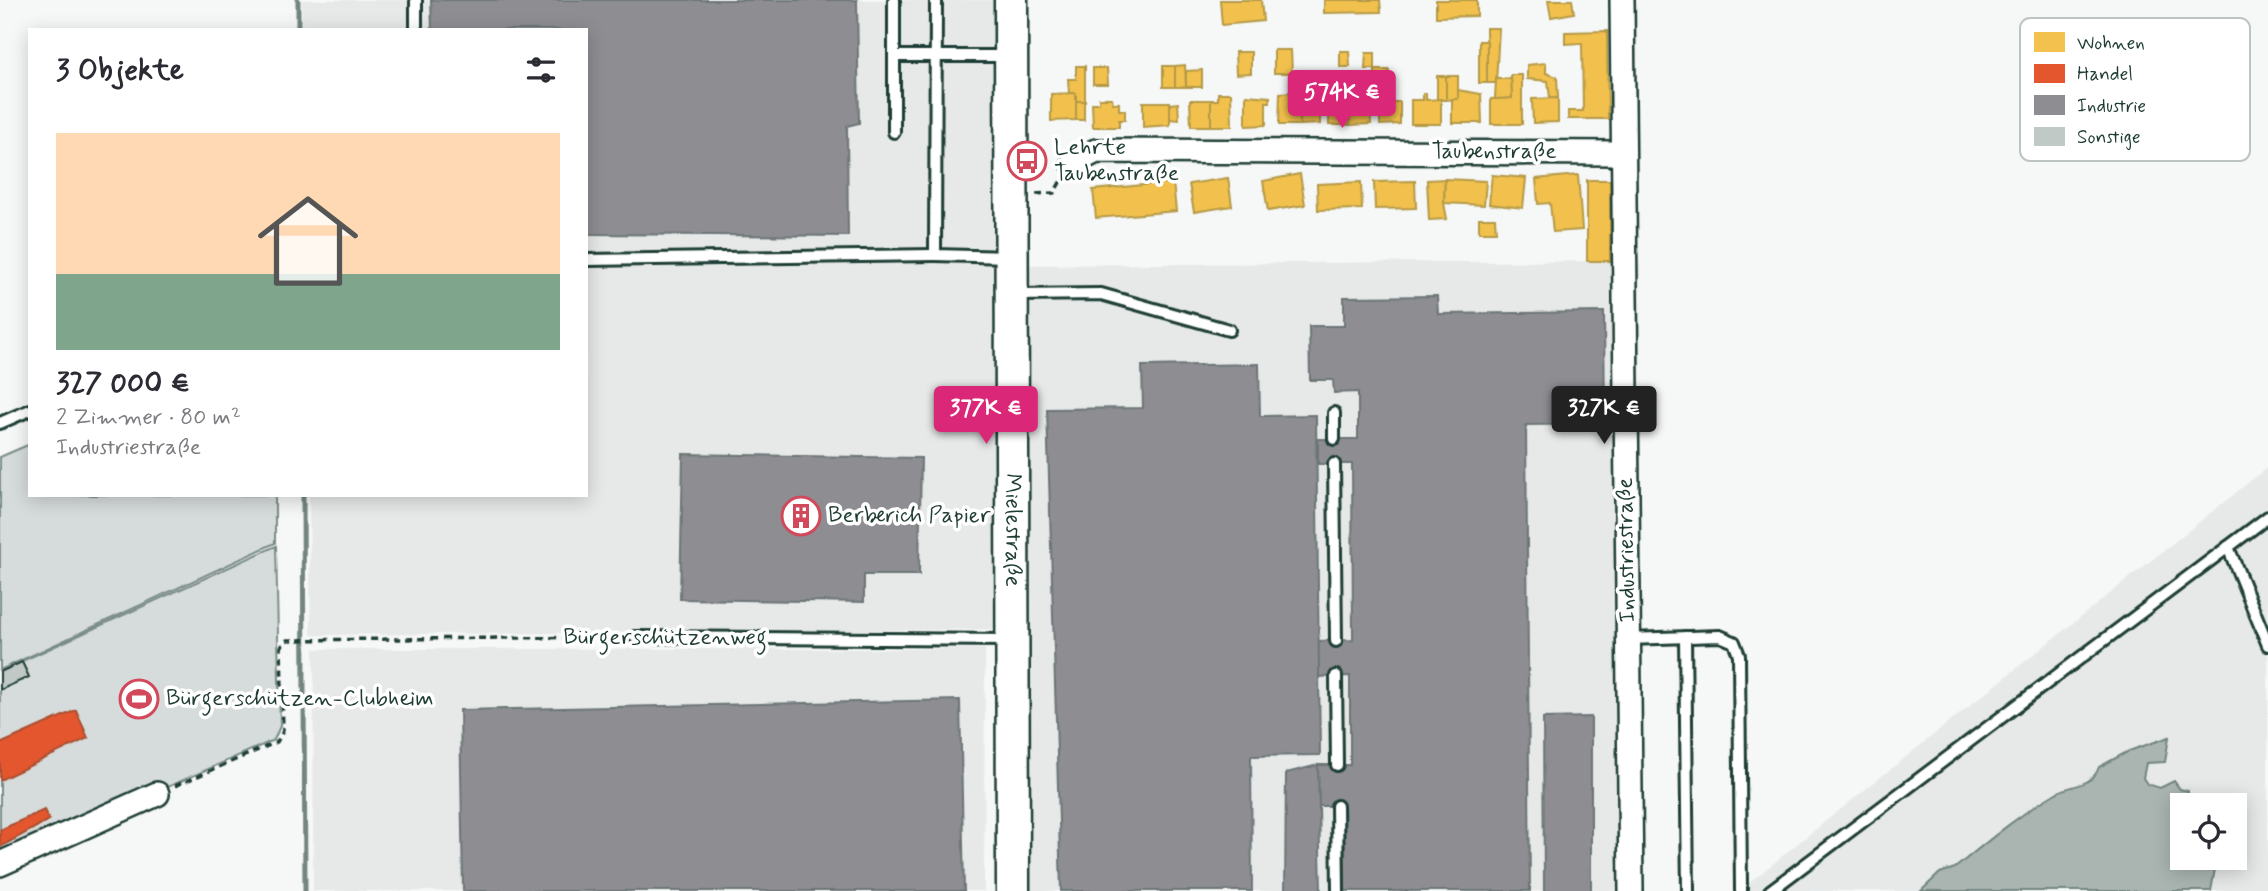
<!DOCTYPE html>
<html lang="de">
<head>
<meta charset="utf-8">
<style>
  :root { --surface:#fff; --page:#f2f2f3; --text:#2b2b33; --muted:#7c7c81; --accent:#db2777 }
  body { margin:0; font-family:Mynerve,sans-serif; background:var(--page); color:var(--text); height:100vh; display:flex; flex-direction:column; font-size:26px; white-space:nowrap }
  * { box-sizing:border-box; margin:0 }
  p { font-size:23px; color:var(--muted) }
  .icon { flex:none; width:38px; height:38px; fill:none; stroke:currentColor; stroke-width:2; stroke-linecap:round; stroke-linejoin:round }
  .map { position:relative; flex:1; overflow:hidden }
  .drawer { position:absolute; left:28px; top:28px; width:560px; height:469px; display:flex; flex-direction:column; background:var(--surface); border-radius:0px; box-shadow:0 4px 18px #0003 }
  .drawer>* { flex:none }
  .tools { position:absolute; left:2170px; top:793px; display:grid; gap:14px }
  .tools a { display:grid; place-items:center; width:77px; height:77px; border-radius:0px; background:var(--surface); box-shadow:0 4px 18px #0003; font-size:35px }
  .price { position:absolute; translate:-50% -60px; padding:0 16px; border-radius:7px; background:var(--accent); color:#fff; font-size:23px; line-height:46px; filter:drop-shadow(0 2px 4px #0008) }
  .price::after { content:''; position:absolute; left:50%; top:42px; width:21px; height:16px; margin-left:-10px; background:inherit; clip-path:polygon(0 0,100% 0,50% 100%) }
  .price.selected { background:#222; color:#fff }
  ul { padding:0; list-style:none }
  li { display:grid; align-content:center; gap:14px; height:371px; padding:0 28px }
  li span { display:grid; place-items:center; height:217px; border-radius:0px; color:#555 }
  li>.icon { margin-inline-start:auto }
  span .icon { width:126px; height:126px; fill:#fffc; stroke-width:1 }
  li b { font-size:30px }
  h2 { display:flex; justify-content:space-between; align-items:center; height:84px; padding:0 28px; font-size:30px }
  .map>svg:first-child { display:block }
</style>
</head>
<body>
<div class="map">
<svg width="2268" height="891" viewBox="0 0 2268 891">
  <rect width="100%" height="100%" fill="#f6f7f7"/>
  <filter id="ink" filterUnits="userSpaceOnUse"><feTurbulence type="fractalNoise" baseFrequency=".0143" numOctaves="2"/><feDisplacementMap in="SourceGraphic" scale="14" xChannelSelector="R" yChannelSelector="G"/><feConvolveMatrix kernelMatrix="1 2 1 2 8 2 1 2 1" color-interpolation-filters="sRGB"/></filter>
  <g filter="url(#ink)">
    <g fill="#e6e9e8" fill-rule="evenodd">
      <polygon points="302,0 1019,0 1018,265 1610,261 1640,266 1642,891 1030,891 1025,629 311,635 309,495 586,495 586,30 302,30"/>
      <path d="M2268,467v424h-529l52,-42zM2182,805h53v53h-53z"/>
      <polygon points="314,649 985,649 984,891 313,891"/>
    </g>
    <g fill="#d6dcdb" stroke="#7a8c88" stroke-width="2">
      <polygon points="30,444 30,495 275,495 275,543 0,670 0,457"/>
      <polygon points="276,546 280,726 274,740 0,861 0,671"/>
    </g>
    <path fill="#aab5b1" stroke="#72857f" stroke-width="2" d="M2169,737l-4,25 -19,1 -3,15 4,6 13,4 14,-7 6,8 8,2v8l5,6h-11v53h35l-6,33h-290l19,-18 15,-5c33,-27 65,-54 101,-75 17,-9 36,-6 43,-26l30,-16z"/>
    <g fill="#f2c14e" stroke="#b39946" stroke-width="2">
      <polygon points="1220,0 1261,0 1263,21 1222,25"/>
      <polygon points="1324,0 1380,0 1381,12 1324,13"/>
      <polygon points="1436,0 1477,0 1477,16 1436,17"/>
      <polygon points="1548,0 1572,0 1574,13 1551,17"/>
      <polygon points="1486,28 1499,28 1496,83 1487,83"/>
      <polygon points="1607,31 1608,119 1568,119 1568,111 1583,111 1582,43 1565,44 1565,32"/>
      <rect x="1479" y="41" width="8" height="42"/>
      <polygon points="1274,50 1291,50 1292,73 1274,73"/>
      <polygon points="1340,51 1349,51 1350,67 1340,67"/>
      <polygon points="1235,52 1251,52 1251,73 1236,74"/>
      <polygon points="1366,53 1375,53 1375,69 1365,69"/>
      <polygon points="1546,63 1546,73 1557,77 1558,98 1550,98 1548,81 1527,79 1527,65"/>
      <polygon points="1185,65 1186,87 1175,87 1175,66"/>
      <polygon points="1076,66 1085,66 1085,101 1076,101 1076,93 1069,93 1068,79 1076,79"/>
      <rect x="1163" y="66" width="12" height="21"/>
      <polygon points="1093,68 1107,68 1108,84 1093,84"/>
      <polygon points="1202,70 1202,87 1186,87 1186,71"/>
      <polygon points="1375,70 1389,70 1389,102 1380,102 1380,107 1375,107"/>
      <polygon points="1511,75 1522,75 1522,124 1491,124 1491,99 1512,98"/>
      <rect x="1437" y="76" width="9" height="24"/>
      <polygon points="1446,76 1458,76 1458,99 1446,100"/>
      <polygon points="1329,78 1349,78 1350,87 1329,88"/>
      <polygon points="1496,79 1511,79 1512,98 1495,99"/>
      <polygon points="1458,90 1481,94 1482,123 1452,123 1452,99 1458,99"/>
      <polygon points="1292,92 1292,99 1300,99 1300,125 1279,125 1280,93"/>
      <polygon points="1076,93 1076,120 1051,121 1051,94"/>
      <polygon points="1218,93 1231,93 1232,126 1211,126 1211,100 1218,100"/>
      <polygon points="1423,93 1426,93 1426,100 1441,99 1441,124 1411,124 1411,100 1423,100"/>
      <polygon points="1246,95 1270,97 1270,102 1266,102 1266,125 1246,126"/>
      <polygon points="1099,98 1112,98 1113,103 1119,103 1119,110 1125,110 1125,120 1119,120 1119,127 1093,127 1092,103 1099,103"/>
      <polygon points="1350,98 1350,125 1329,125 1329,99"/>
      <polygon points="1350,98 1370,98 1371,124 1350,125"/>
      <polygon points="1558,98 1558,122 1533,123 1532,99"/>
      <polygon points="1300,99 1320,99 1320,124 1300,125"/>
      <polygon points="1190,100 1211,100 1211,126 1191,126"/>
      <rect x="1076" y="101" width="8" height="19"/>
      <polygon points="1143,102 1170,102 1170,125 1143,127"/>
      <polygon points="1380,102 1400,102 1400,124 1380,125"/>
      <polygon points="1178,103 1179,120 1170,119 1170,104"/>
      <polygon points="1300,174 1305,205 1268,211 1263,181"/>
      <polygon points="1492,175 1526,178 1523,208 1489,204"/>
      <polygon points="1578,175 1582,230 1553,232 1550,203 1538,204 1536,179"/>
      <polygon points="1228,178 1232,206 1194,212 1189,184"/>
      <polygon points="1445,179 1444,203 1447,219 1429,220 1427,180"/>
      <polygon points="1445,179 1486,181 1484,205 1444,203"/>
      <rect x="1587" y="180" width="23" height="81"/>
      <polygon points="1415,181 1416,208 1375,209 1374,182"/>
      <polygon points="1173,182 1176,211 1096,218 1093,190"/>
      <polygon points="1361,182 1362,209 1318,210 1317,184"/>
      <polygon points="1479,218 1495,218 1496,232 1479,232"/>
    </g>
    <g fill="#e4572e" stroke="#a94f30" stroke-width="2">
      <polygon points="76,710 88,738 0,780 0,744"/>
      <polygon points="44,810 49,820 0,847 0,830"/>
    </g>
    <g fill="#8d8d92" stroke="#6c7576" stroke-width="2">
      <polygon points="431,0 857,0 859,123 847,126 848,236 586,234 586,30 432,30"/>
      <polygon points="1437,296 1438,314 1604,312 1605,424 1526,425 1530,891 1345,891 1344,806 1318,806 1318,765 1350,765 1350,676 1317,677 1317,641 1353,640 1352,464 1318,464 1318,439 1358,439 1358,392 1334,393 1333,380 1310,380 1309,326 1344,326 1344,297"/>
      <polygon points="1259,364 1260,416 1316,415 1320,755 1251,756 1252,891 1061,891 1047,409 1143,408 1142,366"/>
      <polygon points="683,454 921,458 919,575 864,575 864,602 680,599"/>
      <polygon points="960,700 964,891 463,891 460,710"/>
      <polygon points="1591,717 1591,891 1544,891 1543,718"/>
      <polygon points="1318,765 1321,891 1285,891 1286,773"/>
    </g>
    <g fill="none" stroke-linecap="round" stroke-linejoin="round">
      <g stroke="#72857f" stroke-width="5">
        <polyline points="298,0 298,30"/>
        <polyline points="303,495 305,891"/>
      </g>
    </g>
    <polygon fill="#c0c9c6" stroke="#1f3d34" stroke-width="2" points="22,662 29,677 0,690 0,672"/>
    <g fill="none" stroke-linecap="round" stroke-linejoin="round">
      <defs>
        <g id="lane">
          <polyline points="416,0 416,30"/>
          <polyline points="936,0 935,255 1010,257"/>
          <polyline points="894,56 1008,56"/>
          <polyline points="894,132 894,0"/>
          <polyline points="586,260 935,255"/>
          <polyline points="1015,295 1101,294 1229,330"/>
          <polyline points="1334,413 1334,439"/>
          <polyline points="0,423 30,410"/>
          <polyline points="1334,464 1336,641"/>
          <polyline points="2228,547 2268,645"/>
          <polyline points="635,637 1010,640"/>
          <polyline points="1685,637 1688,891"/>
          <polyline points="1628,639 1720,636 1734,642 1739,655 1741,891"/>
          <polyline points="1336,676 1337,765"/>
          <polyline points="1337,806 1338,891"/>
          <polyline points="1770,891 2268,517"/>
        </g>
        <g id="street">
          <polyline points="1622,0 1631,891"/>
          <polyline points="1073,163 1096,151 1623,153"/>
          <polyline points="0,864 157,794"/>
        </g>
        <g id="secondary">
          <path id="s1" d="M1011,0l2,891"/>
        </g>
      </defs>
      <use href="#lane" stroke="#1f3d34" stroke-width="16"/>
      <use href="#street" stroke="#1f3d34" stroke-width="28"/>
      <use href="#secondary" stroke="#1f3d34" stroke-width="37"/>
      <g stroke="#1f3d34" stroke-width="3.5" stroke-dasharray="7 5" stroke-linecap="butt">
        <polyline points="1036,194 1054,193 1062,179"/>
        <polyline points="175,786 277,742 283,731 281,647 287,640 621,637"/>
      </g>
      <use href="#lane" stroke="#fff" stroke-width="10"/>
      <use href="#street" stroke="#fff" stroke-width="23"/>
      <use href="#secondary" stroke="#fff" stroke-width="32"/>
    </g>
  </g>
  <defs>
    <symbol id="bus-ring" viewBox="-11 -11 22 22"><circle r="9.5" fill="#fff" stroke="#d1495b" stroke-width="1.5"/><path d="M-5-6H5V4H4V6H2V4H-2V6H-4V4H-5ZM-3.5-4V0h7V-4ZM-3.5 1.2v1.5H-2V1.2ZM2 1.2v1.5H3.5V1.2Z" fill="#d1495b"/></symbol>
    <symbol id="building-ring" viewBox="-11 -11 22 22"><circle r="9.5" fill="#fff" stroke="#d1495b" stroke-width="1.5"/><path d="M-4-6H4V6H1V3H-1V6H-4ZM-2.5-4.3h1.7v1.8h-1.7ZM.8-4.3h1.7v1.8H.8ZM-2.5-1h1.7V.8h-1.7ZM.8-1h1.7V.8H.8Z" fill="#d1495b"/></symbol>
    <symbol id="stadium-ring" viewBox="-11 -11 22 22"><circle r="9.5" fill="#fff" stroke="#d1495b" stroke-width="1.5"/><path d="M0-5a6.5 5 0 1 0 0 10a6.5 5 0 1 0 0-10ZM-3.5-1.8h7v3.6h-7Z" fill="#d1495b"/></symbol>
  </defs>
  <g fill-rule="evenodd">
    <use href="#bus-ring" x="1005" y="139" width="44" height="44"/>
    <use href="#building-ring" x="779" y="494" width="44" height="44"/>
    <use href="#stadium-ring" x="117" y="677" width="44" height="44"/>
  </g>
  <g text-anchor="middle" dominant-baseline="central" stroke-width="7" stroke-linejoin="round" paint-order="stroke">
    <g font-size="23" fill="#1f3d34" stroke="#fff" text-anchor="start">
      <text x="1054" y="148">Lehrte<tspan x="1054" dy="26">Taubenstraße</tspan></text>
      <text x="828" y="516">Berberich Papier</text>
      <text x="166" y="699">Bürgerschützen-Clubheim</text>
    </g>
    <g font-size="23" fill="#1f3d34" stroke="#fff">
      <text x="1494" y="152">Taubenstraße</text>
      <text stroke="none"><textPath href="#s1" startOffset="530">Mielestraße</textPath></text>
      <text transform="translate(1627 550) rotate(-91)">Industriestraße</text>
      <text x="665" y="638">Bürgerschützenweg</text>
    </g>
  </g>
  <rect x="2020" y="18" width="230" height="143" rx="10" fill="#fff" stroke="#bcc5c2" stroke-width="2"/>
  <rect x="2034" y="32" width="31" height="20" fill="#f2c14e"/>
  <rect x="2034" y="64" width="31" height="19" fill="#e4572e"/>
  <rect x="2034" y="95" width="31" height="20" fill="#8d8d92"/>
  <rect x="2034" y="127" width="31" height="19" fill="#c0c9c6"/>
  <g font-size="19" fill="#1f3d34">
    <text x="2077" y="49">Wohnen</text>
    <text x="2077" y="80">Handel</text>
    <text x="2077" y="112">Industrie</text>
    <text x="2077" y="143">Sonstige</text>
  </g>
</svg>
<div class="tools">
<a><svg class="icon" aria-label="locate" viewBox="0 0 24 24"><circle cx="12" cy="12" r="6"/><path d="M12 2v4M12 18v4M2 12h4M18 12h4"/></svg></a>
</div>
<b class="price" style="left:1342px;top:130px">574K €</b>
<b class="price" style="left:986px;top:446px">377K €</b>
<b class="price selected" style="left:1604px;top:446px">327K €</b>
<section class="drawer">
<h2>3 Objekte<svg class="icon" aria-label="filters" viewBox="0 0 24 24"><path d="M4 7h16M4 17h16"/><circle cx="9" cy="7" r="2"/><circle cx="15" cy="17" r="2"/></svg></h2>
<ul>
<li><span style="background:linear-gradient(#ffd9b3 65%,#7fa58c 0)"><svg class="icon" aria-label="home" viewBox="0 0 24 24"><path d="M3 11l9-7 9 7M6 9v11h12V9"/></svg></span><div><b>327 000 €</b><p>2 Zimmer · 80 m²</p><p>Industriestraße</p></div></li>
</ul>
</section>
</div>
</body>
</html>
